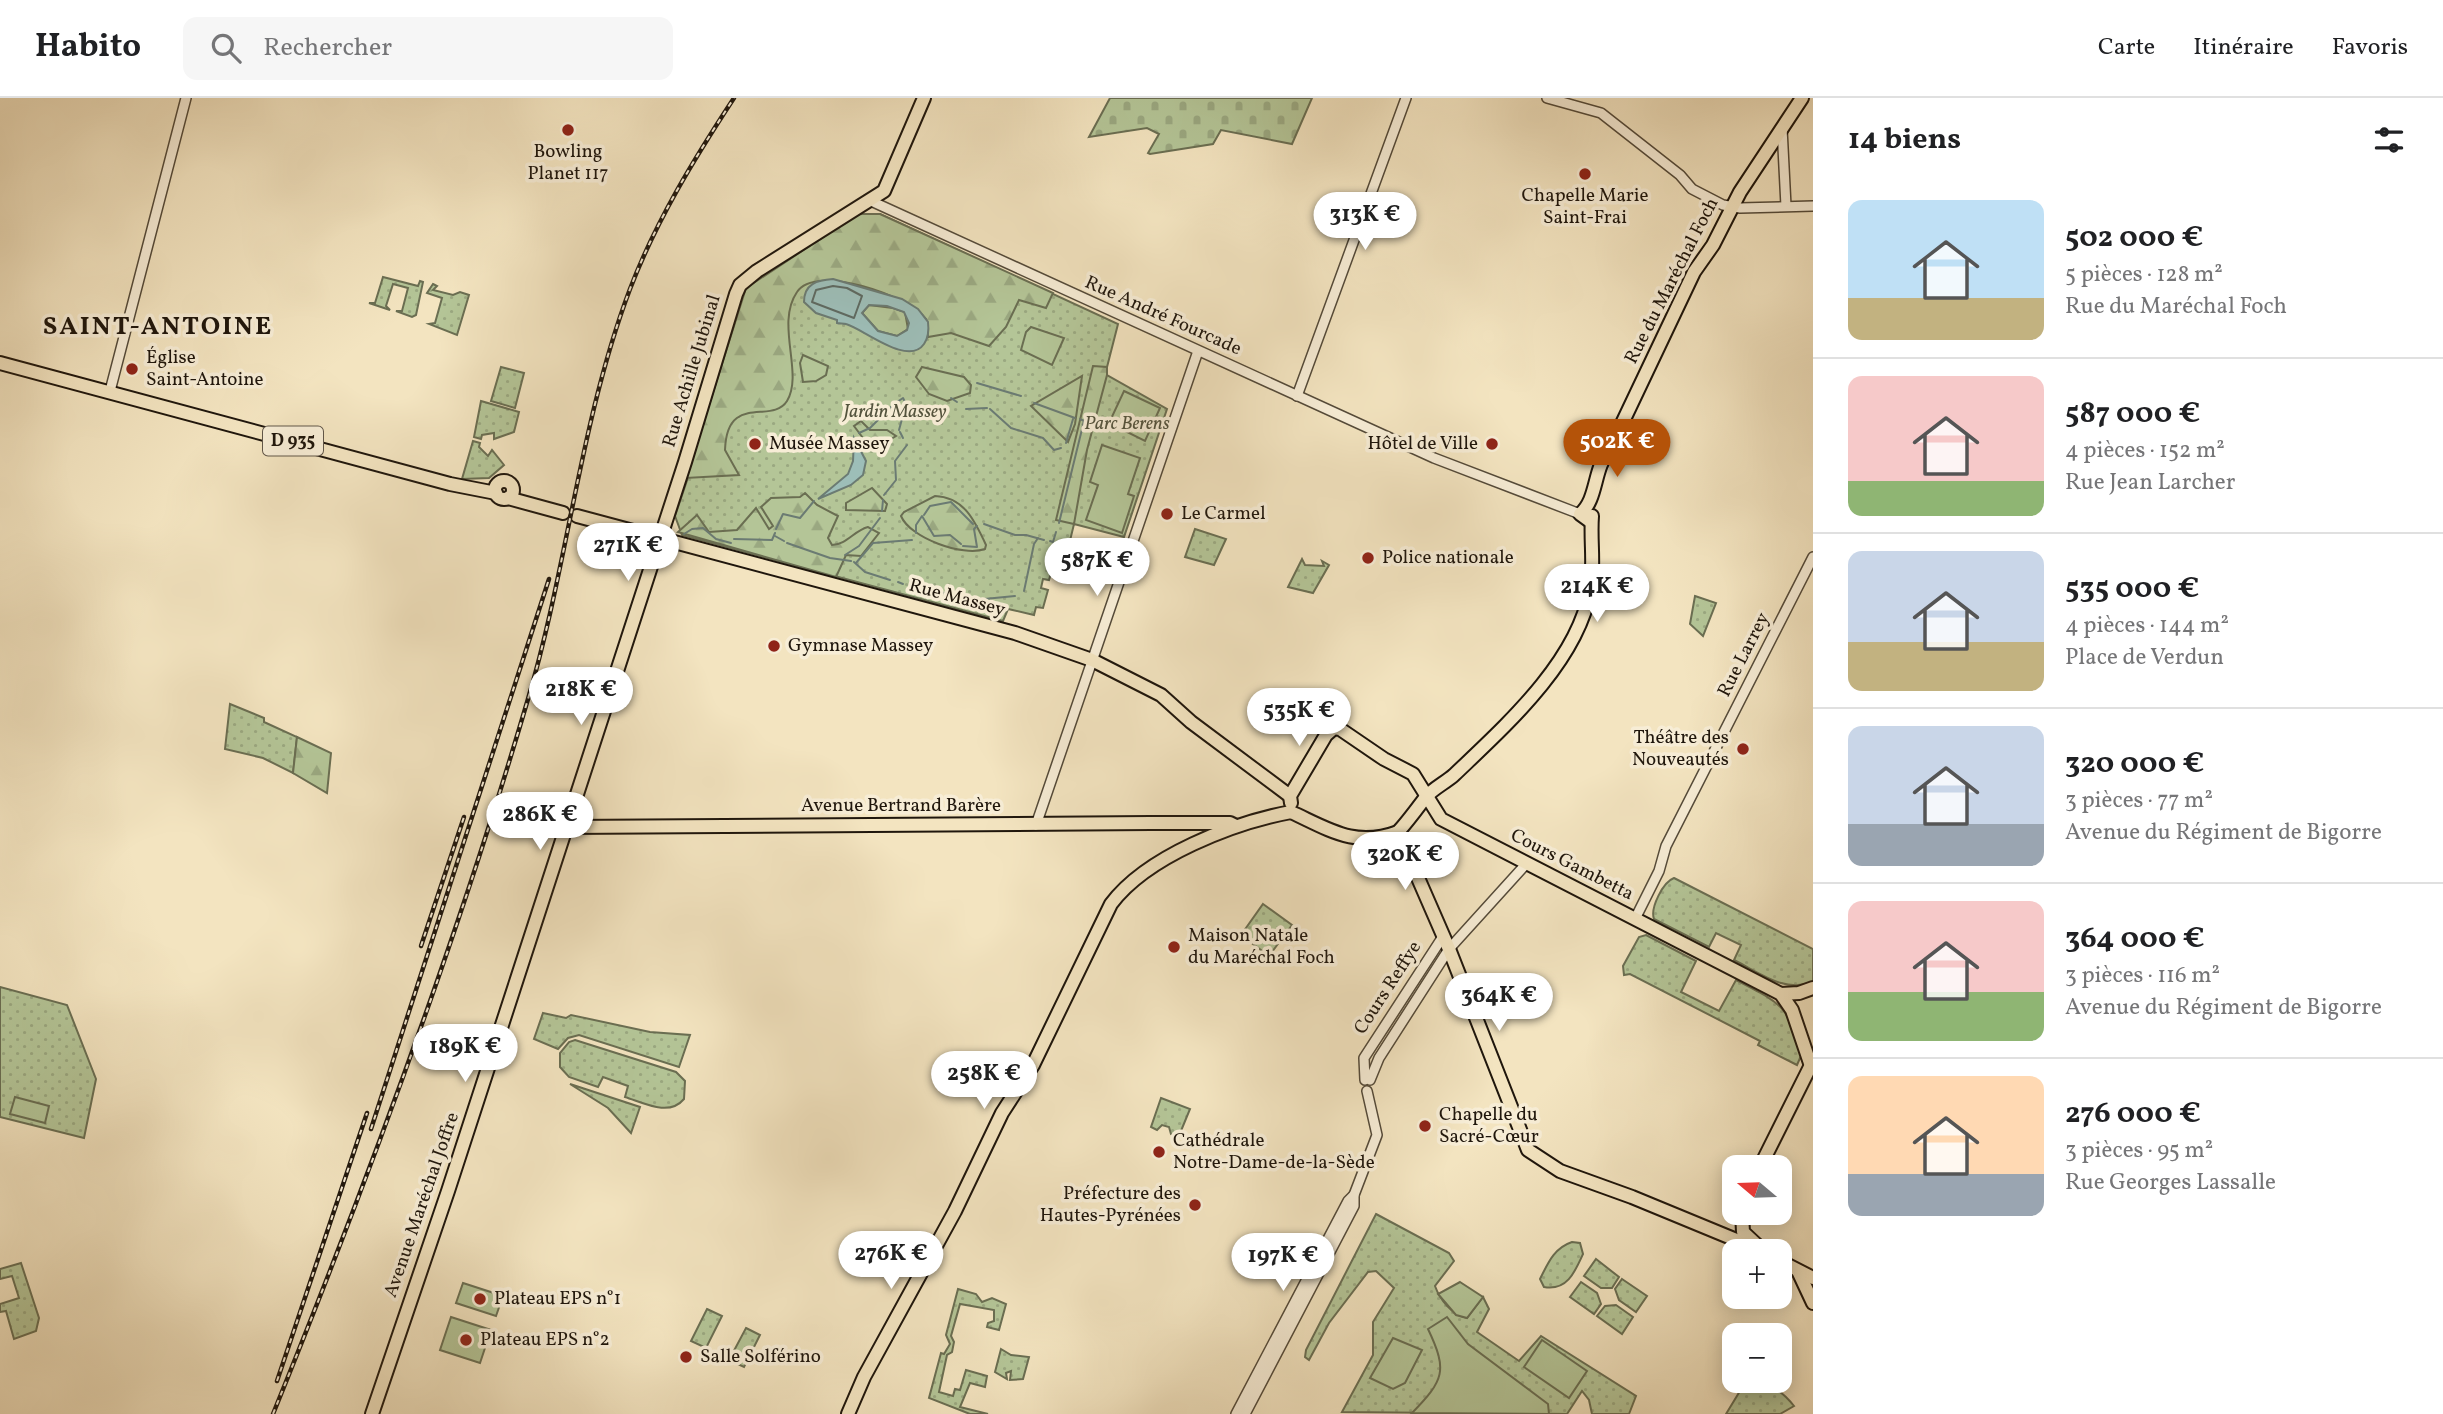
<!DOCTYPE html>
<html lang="fr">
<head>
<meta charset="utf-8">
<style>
  :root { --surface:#fff; --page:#f6f6f6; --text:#202124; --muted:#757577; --line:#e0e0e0; --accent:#b45309 }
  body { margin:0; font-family:Vollkorn,serif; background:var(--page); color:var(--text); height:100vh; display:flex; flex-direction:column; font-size:26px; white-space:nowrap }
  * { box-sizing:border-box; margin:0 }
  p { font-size:23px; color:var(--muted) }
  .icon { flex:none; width:38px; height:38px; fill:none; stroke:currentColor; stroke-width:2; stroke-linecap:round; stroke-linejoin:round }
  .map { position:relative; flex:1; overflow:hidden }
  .sheet { display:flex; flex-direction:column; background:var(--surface); width:630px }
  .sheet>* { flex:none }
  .needle { width:46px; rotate:289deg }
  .fabs { position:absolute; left:1722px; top:1057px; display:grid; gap:14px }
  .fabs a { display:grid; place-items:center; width:70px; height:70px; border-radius:14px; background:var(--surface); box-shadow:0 4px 18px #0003; font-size:35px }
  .price { position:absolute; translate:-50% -60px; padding:0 16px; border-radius:24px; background:#fff; color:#222; font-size:23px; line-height:46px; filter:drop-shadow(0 2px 4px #0008) }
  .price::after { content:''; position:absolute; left:50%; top:42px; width:21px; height:16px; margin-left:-10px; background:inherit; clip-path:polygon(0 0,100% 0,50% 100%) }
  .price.on { background:var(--accent); color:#fff }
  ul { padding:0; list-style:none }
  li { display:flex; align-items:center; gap:21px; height:175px; padding:0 35px }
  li+li { border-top:2px solid var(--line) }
  li span { display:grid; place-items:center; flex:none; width:196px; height:140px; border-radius:14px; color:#555 }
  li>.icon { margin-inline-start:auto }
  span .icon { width:84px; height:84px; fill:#fffc; stroke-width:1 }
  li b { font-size:30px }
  h2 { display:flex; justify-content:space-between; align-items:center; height:84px; padding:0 35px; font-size:30px }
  header { display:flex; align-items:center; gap:42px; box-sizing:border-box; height:98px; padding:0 35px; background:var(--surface); border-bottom:2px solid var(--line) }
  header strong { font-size:33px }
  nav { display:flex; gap:38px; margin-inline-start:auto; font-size:24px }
  .search { width:490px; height:63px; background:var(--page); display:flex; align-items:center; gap:18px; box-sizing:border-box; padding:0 24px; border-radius:14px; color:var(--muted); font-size:26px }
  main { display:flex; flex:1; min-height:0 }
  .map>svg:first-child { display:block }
</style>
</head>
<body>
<header>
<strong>Habito</strong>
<div class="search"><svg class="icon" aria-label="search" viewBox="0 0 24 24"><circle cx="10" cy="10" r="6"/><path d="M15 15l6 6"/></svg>Rechercher</div>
<nav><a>Carte</a><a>Itinéraire</a><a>Favoris</a></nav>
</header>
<main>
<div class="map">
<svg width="1813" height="1316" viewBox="0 0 1813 1316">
  <defs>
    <pattern id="grass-dots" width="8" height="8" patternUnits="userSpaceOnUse" patternTransform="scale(1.75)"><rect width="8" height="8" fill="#b4c597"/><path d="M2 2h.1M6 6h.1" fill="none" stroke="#9aa881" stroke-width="1.8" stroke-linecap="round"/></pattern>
    <pattern id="forest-firs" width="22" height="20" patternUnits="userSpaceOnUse" patternTransform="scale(1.75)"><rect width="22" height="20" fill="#b4c597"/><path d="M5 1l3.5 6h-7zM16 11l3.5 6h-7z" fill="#9aa881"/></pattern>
    <pattern id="cemetery-stones" width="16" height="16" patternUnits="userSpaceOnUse" patternTransform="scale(1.75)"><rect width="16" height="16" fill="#b4c597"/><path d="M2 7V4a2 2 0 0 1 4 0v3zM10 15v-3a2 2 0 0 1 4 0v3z" fill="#9aa881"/></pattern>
  </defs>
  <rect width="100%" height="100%" fill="#f3e4c0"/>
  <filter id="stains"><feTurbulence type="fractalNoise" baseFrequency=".00286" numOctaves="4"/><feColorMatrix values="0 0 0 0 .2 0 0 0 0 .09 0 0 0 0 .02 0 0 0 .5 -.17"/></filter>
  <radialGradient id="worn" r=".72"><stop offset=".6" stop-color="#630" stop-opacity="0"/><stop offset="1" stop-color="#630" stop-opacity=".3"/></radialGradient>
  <g fill="url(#grass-dots)" stroke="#6a6e52" stroke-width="2">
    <polygon points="858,116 880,116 1118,226 1106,273 1107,277 1167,311 1124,439 1074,426 1068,451 1058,450 1049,482 1043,481 1041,490 1048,492 1043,510 1036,509 1034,517 1008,511 1003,523 682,437 675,418 754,184"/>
    <polygon points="383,179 418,188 420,183 423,184 416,217 412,219 396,213 402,213 408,190 393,186 386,208 390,212 369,205 375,205"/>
    <polygon points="433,186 437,188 433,192 453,197 460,194 469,197 457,237 429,226 435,225 442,200 427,195"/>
    <polygon points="501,269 524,275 515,310 491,303"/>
    <polygon points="481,303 519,314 514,334 494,341 494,335 482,337 481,341 474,339"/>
    <polygon points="473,343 480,345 479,349 488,358 492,352 504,367 489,380 462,381"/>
    <polygon points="1195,431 1226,441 1214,467 1185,459"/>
    <polygon points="1302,461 1305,467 1324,468 1322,463 1329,467 1313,495 1288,489"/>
    <polygon points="1695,498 1716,505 1703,538 1690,526"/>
    <polygon points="230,606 264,620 264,624 297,639 293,675 263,660 225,651"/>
    <path d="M1674,780l139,71v33c-29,11 -53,-9 -79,-22l7,-15 -25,-12 -7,14 -55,-28c-4,-11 9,-37 20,-41z"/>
    <polygon points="1263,806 1292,827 1269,858 1241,837"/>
    <path d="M1646,837l50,26 -15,31 38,19 17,-31c52,27 49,24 67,80l-3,-2 -3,7 -39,-20 2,-4 -130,-67 -6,1 -1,-9 16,-29z"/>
    <polygon points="0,889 67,907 96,981 84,1040 0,1019"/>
    <polygon points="543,915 566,920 571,917 650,934 690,937 679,969 579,937 568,940 558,951 534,941"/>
    <path d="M575,942l101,32 9,9 -1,18c-15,18 -40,4 -59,-2l3,-11 -25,-9 -5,10 -29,-10 -9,-10v-14l9,-11z"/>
    <polygon points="570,986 640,1009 631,1035 608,1010"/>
    <polygon points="1161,1000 1190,1011 1176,1045 1178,1040 1171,1036 1169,1029 1162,1027 1157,1032 1151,1029"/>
    <path d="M1376,1116l73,39 5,8 -19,25c5,14 17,29 32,32l16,-21 6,12 -12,23 42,29 22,-25 95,60 -7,18h-37l-3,-14 -7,-9 -15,23 -225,-2 31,-57v-33l21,-34 -18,-17 -8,1 -39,51 -20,37 -4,-3 1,-7z"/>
    <path d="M1572,1144l8,1 3,11c-8,18 -16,37 -39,33l-4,-8c8,-16 14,-31 32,-37z"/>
    <polygon points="1596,1161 1619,1179 1612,1190 1601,1190 1584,1178"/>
    <polygon points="21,1165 39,1220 36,1233 14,1241 6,1213 0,1214 0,1206 19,1200 12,1178 0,1181 0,1171"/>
    <polygon points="1622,1181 1647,1198 1636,1214 1619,1202 1615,1191"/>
    <polygon points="1581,1184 1597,1195 1601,1206 1594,1216 1570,1199"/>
    <polygon points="958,1191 976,1196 982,1204 992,1200 1006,1206 999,1232 987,1229 988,1225 994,1223 994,1212 960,1206 951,1238 954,1244 952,1254 947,1257 939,1294 953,1298 955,1291 960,1292 966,1272 987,1278 985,1289 970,1285 960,1309 988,1316 970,1316 929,1300 941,1255 944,1256 950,1246 946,1237"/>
    <polygon points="1616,1207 1633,1219 1622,1236 1597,1218 1605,1208"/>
    <polygon points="707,1211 722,1218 706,1250 691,1243"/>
    <polygon points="746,1230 760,1237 744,1269 729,1262"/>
    <polygon points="1001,1251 1011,1257 1029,1259 1023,1281 1010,1282 1011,1273 1006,1275 1007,1281 995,1274"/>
    <path d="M1754,1284c17,1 30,11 40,24l-14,8h-54l14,-23z"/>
  </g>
  <g fill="url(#forest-firs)" stroke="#6a6e52" stroke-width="2">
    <path d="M858,116h22l173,79 -7,15 -27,-8 -13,27 -17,19 -38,-13 -23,4 -2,-18c-17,-23 -110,-56 -129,-27 -22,32 7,81 -10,109 -15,24 -60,-9 -62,49l14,25 -53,3 60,-190z"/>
    <polygon points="869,207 893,210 905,214 908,231 897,238 878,233 862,215"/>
    <polygon points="803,257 828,268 826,277 816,283 803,284 800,265"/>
    <polygon points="1093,268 1107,269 1107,277 1087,352 1074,426 1056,422"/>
    <polygon points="922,269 964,279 971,287 970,295 947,303 929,296 916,279"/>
    <polygon points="1082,278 1075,326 1068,344 1031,308"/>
    <polygon points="861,323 870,332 887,332 896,338 878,349 869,348 854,328"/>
    <polygon points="872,390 887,406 885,413 846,412 846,405"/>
    <path d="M805,395l12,12 21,11 -10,22 4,7c14,0 23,-15 36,-18l11,6 -18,23 -15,-1 -10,22 -158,-45 19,-17 12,17 28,-2 19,-22 13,21 4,-3 -12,-19 10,-9 29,-1z"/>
    <path d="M935,398c29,1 40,25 51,49l-1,4c-22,8 -75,-11 -84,-33l3,-4z"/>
    <polygon points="297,639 331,655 327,695 293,675"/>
  </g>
  <polygon fill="url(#cemetery-stones)" stroke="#6a6e52" stroke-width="2" points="1110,0 1312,0 1292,46 1221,32 1213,46 1150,56 1148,55 1159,36 1147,30 1089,39"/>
  <g fill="#b4c597" stroke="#6a6e52" stroke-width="2">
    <polygon points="1031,229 1064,240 1052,267 1021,252 1026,234"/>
    <polygon points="1124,293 1160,310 1145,343 1109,325"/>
    <polygon points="1102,347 1140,360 1128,396 1134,398 1122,435 1086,422 1098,387 1090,384"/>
    <polygon points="15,999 49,1008 45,1025 10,1016"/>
    <polygon points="1460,1184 1483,1199 1467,1220 1456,1217 1438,1196"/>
    <polygon points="463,1185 503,1198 496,1218 456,1205"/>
    <polygon points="451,1219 491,1232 480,1265 440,1252"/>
    <path d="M1447,1219l21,27 80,60 1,10 -137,-1c32,-33 36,-42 16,-84z"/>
    <polygon points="1393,1240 1422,1252 1405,1285 1393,1291 1370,1280"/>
    <polygon points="1542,1242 1587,1273 1569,1300 1524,1269"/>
  </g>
  <g fill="#9dbeb8" stroke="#6b7b73" stroke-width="2" fill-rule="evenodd">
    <path d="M833,181l69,20 16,10 10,13c1,8 1,15 -4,22 -16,23 -60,-15 -78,-20 -3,-1 -6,0 -9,-1v-3l-21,-7 -12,-11c0,-18 13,-22 29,-23zM869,207l18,1 17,6 5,11 -2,7 -10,6 -19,-5 -16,-18z"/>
    <polygon points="854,340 866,363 863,377 851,387 818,401 848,376 853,363"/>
  </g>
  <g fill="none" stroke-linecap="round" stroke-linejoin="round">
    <polygon stroke="#5e6a62" stroke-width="2" points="833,188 847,190 862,198 854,220 812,204 816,192"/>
    <g stroke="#6b7b73" stroke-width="2">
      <polyline points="977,285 1021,298"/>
      <polyline points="951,300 957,304"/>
      <polyline points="897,304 903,300 906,306"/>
      <polyline points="1034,305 1075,320"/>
      <polyline points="966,311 987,310"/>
      <polyline points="990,311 1011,330 1043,340 1054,352 1061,350"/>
      <polyline points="903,319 905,314"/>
      <polyline points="899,332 902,321"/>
      <polyline points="900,334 903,340"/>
      <polyline points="859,335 870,330 892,308"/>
      <polyline points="1066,345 1073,321"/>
      <polyline points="884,397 896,382 895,363 907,347"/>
      <polyline points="882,413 883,402"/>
      <polyline points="924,417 930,408 951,404 973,426"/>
      <polyline points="1059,425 1084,323 1080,321"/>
      <polyline points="984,426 1015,437 1026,437 1044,442"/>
      <polyline points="776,431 783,416 800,420 814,403"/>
      <polyline points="916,435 916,427 922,418 934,438 950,437 961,446"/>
      <polyline points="684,436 692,431 703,430 716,441 731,445"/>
      <polyline points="775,438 784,443"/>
      <polyline points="734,441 772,442 775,435"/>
      <polyline points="1050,443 1053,444 1056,434"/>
      <polyline points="787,445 830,460 851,463"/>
      <polyline points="963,448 977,449 974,431 977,428"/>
      <polyline points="845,457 859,448 880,420"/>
      <polyline points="854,464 865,474 890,482"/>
      <polyline points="856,465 873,445 912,442"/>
      <polyline points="898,484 903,486"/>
      <polyline points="915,488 974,502 1015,498"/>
      <polyline points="1024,493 1034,446 1038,440"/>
    </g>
    <defs>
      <g id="minor">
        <polyline points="1547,0 1601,15 1680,77 1692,91 1723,107 1740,110 1813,108"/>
        <polyline points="1782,30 1786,108"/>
        <polyline points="871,103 1434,360 1580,416"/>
        <polyline points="110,293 186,0"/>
        <polyline points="1297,298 1406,0"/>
        <polyline points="1036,727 1198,253"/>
        <polyline points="1635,821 1659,773 1666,748 1813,459"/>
        <polyline points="1365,982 1364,960 1442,840"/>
        <polyline points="1370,982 1379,960 1449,851 1526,766"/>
        <polyline points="1236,1316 1348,1103 1354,1097"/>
        <polyline points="1245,1316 1354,1108 1354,1097 1377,1037 1367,993"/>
      </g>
      <g id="major">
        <polyline points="0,265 450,386 496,395"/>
        <circle cx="504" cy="392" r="9"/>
        <polyline points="508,400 563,415"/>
        <polyline points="577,418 1015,535 1092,562 1161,597 1191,624 1290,698"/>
        <path d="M1591,424l-11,-8c18,-15 13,-45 29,-63l85,-179 19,-27 27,-53 62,-94"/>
        <polyline points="1291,705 1290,698 1326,637 1334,630 1340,631 1384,661 1413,676 1441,721 1781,896 1792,912 1811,968"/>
        <path d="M1291,714c39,18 64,36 107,20"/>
        <polyline points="566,729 1151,725 1230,725 1236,728"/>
        <polyline points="1398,734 1449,851 1528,1052 1560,1073 1632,1099 1763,1153"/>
        <path d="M1398,734c10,-11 18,-22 27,-34 7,-9 20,-15 29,-23 50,-48 123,-112 136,-184 5,-25 0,-50 2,-75"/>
        <polyline points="1781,896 1799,895 1813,890"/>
        <polyline points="1760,1069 1813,963"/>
        <polyline points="1742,1115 1743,1134 1758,1148"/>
        <polyline points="1780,1163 1813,1180"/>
        <polyline points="1798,1173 1813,1205"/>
        <polyline points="372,1316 448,1093 685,364 736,196 740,187 757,173 884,93 924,0"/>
        <path d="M848,1316l16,-37 91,-166 47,-98 31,-48 78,-161c36,-48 122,-81 180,-92"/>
      </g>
    </defs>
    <use href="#minor" stroke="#544a39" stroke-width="12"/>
    <use href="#major" stroke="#1f160c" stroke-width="16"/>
    <use href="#minor" stroke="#f7edd6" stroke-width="9"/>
    <use href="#major" stroke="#f3e4c0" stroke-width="12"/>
    <defs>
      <g id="rail">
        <polyline points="421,848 464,719"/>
        <polyline points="371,1031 549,481"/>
        <polyline points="277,1283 367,1015"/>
        <path d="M273,1316c95,-234 184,-473 255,-715 40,-135 52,-278 102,-410 26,-68 64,-130 104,-191"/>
      </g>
    </defs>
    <use href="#rail" stroke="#1f160c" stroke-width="4.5"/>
    <use href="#rail" stroke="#f7edd6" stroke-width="2" stroke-dasharray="5" stroke-linecap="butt"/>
  </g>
  <g fill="#8f2418" stroke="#f7edd6" stroke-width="2.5">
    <circle cx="568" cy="32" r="7"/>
    <circle cx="1585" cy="76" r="7"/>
    <circle cx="132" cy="271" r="7"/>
    <circle cx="755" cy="346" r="7"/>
    <circle cx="1492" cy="346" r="7"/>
    <circle cx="1167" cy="416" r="7"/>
    <circle cx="1368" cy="460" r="7"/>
    <circle cx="774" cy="548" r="7"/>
    <circle cx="1743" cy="651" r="7"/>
    <circle cx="1174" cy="849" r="7"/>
    <circle cx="1425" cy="1028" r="7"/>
    <circle cx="1159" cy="1054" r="7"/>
    <circle cx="1195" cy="1107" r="7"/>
    <circle cx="480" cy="1201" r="7"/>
    <circle cx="466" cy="1242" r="7"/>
    <circle cx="686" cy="1259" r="7"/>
  </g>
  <g text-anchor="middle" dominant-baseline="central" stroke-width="7" stroke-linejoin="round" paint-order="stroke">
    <rect fill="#f7edd6" stroke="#605649" stroke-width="2" x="263" y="328.5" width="60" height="29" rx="5"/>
    <g font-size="18" font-weight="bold" fill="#1f160c">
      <text x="293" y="343">D 935</text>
    </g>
    <g font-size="19" fill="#1f160c" stroke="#f7edd6" text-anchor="start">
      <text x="568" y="54" text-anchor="middle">Bowling<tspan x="568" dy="22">Planet 117</tspan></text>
      <text x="1585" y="98" text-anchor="middle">Chapelle Marie<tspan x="1585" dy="22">Saint-Frai</tspan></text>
      <text x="146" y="260">Église<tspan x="146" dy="22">Saint-Antoine</tspan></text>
      <text x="769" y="346">Musée Massey</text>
      <text x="1478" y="346" text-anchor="end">Hôtel de Ville</text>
      <text x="1181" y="416">Le Carmel</text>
      <text x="1382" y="460">Police nationale</text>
      <text x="788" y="548">Gymnase Massey</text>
      <text x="1729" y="640" text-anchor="end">Théâtre des<tspan x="1729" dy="22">Nouveautés</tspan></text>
      <text x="1188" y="838">Maison Natale<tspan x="1188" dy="22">du Maréchal Foch</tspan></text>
      <text x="1439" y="1017">Chapelle du<tspan x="1439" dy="22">Sacré-Cœur</tspan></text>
      <text x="1173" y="1043">Cathédrale<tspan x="1173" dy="22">Notre-Dame-de-la-Sède</tspan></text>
      <text x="1181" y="1096" text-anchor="end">Préfecture des<tspan x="1181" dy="22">Hautes-Pyrénées</tspan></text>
      <text x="494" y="1201">Plateau EPS n°1</text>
      <text x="480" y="1242">Plateau EPS n°2</text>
      <text x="700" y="1259">Salle Solférino</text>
    </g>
    <g font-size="19" fill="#1f160c" stroke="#f7edd6">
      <text transform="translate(1672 183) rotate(-63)">Rue du Maréchal Foch</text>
      <text transform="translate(1163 218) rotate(24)">Rue André Fourcade</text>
      <text transform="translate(692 273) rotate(-73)">Rue Achille Jubinal</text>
      <text transform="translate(957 500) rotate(15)">Rue Massey</text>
      <text transform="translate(1744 557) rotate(-63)">Rue Larrey</text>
      <text x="901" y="708">Avenue Bertrand Barère</text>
      <text transform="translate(1572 767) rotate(27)">Cours Gambetta</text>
      <text transform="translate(1388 890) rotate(-57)">Cours Reffye</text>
      <text transform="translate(422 1107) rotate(-71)">Avenue Maréchal Joffre</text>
    </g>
    <g font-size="19" font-style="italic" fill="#53533d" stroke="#f7edd6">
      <text x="895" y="314">Jardin Massey</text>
      <text x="1127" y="326">Parc Berens</text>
    </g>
    <g font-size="26" font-weight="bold" letter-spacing="2" fill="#1f160c" stroke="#f7edd6">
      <text x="158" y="229">SAINT-ANTOINE</text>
    </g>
  </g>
  <rect width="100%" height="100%" filter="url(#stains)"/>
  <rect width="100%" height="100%" fill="url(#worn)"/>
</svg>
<div class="fabs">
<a><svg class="needle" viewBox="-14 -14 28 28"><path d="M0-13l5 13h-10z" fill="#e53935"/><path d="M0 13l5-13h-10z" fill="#757577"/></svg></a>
<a>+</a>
<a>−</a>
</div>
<b class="price" style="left:1365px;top:154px">313K €</b>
<b class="price on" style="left:1617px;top:381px">502K €</b>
<b class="price" style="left:628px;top:485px">271K €</b>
<b class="price" style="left:1097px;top:500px">587K €</b>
<b class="price" style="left:1597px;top:526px">214K €</b>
<b class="price" style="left:581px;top:629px">218K €</b>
<b class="price" style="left:1299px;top:650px">535K €</b>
<b class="price" style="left:540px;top:754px">286K €</b>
<b class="price" style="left:1405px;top:794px">320K €</b>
<b class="price" style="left:1499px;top:935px">364K €</b>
<b class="price" style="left:465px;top:986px">189K €</b>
<b class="price" style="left:984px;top:1013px">258K €</b>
<b class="price" style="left:891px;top:1193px">276K €</b>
<b class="price" style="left:1283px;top:1195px">197K €</b>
</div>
<section class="sheet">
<h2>14 biens<svg class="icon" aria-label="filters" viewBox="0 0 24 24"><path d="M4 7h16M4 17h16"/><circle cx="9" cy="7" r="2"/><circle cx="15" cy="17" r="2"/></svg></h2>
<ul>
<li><span style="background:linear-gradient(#bfe0f5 70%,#c2b280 0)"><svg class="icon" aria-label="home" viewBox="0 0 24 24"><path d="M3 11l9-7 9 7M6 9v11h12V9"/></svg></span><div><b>502 000 €</b><p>5 pièces · 128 m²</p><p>Rue du Maréchal Foch</p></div></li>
<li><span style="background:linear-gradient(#f6c9c9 75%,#8fb573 0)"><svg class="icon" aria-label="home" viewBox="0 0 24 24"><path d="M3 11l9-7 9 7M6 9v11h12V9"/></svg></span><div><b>587 000 €</b><p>4 pièces · 152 m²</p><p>Rue Jean Larcher</p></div></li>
<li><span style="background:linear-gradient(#c9d6e8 65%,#c2b280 0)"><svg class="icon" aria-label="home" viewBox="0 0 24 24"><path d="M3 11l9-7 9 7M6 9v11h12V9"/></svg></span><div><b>535 000 €</b><p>4 pièces · 144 m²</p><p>Place de Verdun</p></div></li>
<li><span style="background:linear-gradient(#c9d6e8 70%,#9aa5b1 0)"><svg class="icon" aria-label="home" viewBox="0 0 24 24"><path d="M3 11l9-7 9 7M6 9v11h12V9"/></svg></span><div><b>320 000 €</b><p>3 pièces · 77 m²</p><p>Avenue du Régiment de Bigorre</p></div></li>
<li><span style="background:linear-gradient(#f6c9c9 65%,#8fb573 0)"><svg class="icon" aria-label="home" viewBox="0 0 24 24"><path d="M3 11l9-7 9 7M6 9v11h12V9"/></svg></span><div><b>364 000 €</b><p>3 pièces · 116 m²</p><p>Avenue du Régiment de Bigorre</p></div></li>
<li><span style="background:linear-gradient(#ffd9b3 70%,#9aa5b1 0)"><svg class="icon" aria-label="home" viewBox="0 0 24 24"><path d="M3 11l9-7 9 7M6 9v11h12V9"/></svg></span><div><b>276 000 €</b><p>3 pièces · 95 m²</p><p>Rue Georges Lassalle</p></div></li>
</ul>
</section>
</main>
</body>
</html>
